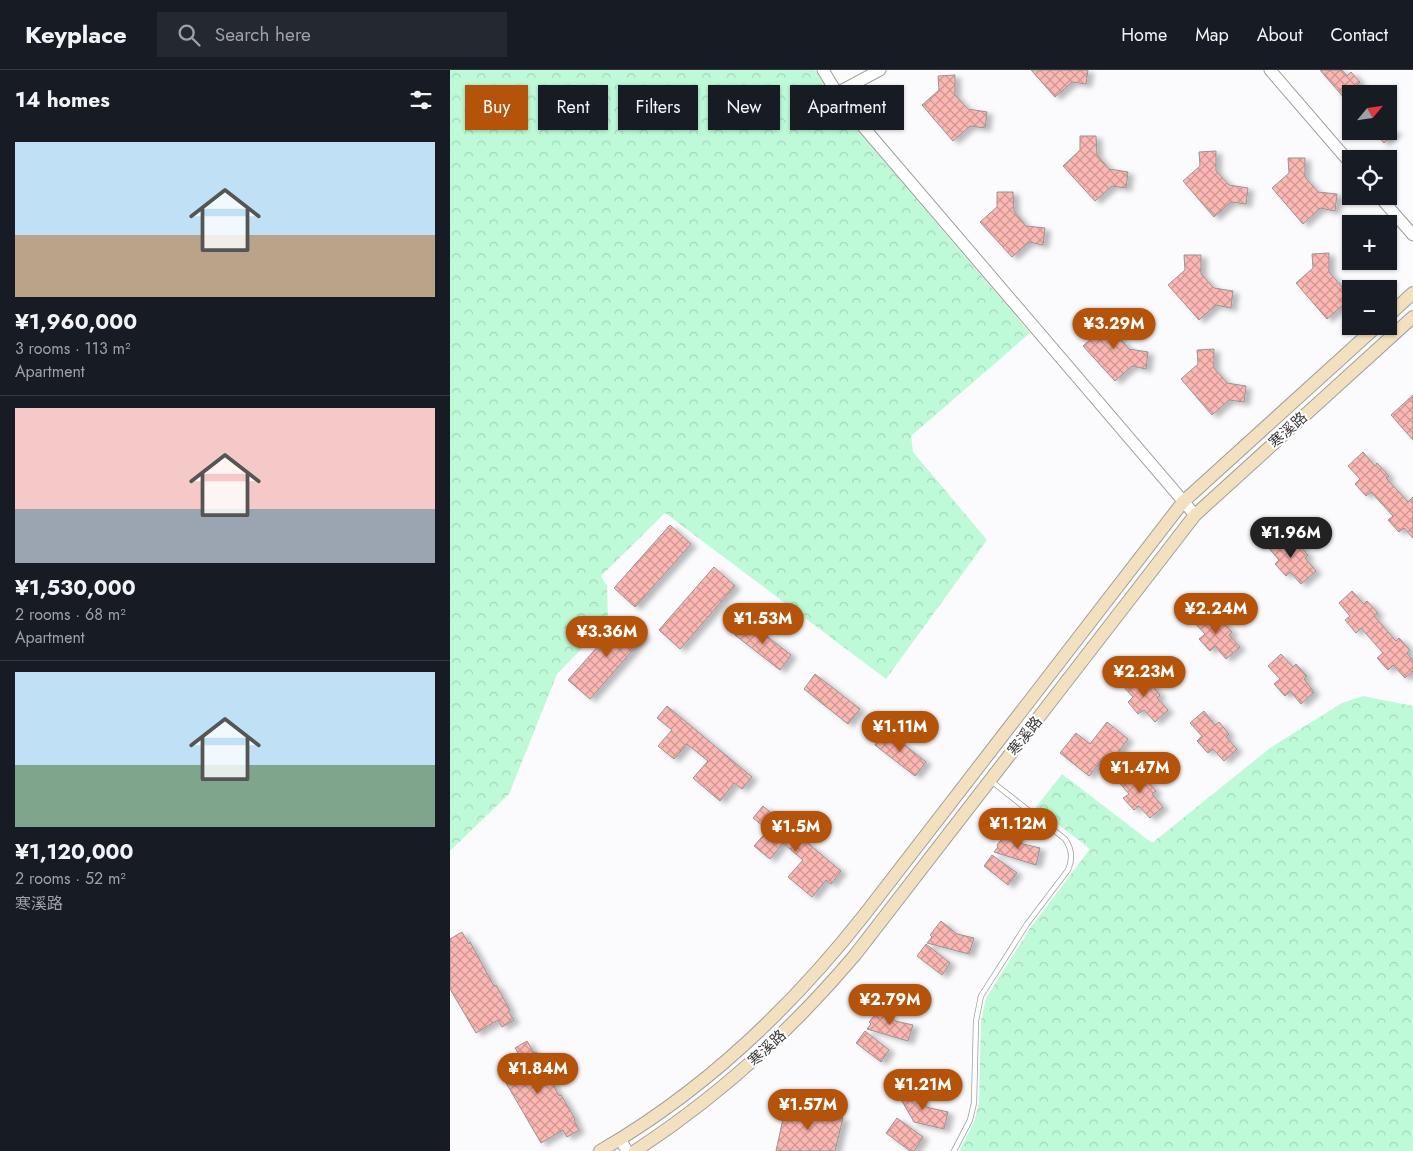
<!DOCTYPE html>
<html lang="en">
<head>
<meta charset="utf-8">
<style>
  :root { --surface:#171b24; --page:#242831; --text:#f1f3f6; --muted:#9ea1a6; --line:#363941; --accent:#b45309 }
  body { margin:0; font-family:Jost,"Noto Sans SC",sans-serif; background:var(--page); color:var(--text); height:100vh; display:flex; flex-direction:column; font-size:19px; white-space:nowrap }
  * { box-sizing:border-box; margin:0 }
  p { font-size:16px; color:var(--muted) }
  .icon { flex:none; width:28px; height:28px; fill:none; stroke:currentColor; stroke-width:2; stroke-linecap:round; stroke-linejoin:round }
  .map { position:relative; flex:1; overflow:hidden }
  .drawer { display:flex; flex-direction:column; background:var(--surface); width:450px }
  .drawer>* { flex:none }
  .banner { position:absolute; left:15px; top:15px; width:475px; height:45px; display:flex; gap:10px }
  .needle { width:32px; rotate:61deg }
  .tools { position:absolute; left:892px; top:15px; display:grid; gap:10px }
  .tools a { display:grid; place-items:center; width:55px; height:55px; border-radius:0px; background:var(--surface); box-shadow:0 1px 4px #0004; font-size:25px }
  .price { position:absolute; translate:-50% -42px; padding:0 11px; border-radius:18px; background:var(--accent); color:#fff; font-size:16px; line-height:32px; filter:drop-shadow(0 1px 2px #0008) }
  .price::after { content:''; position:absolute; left:50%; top:30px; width:15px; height:11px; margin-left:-8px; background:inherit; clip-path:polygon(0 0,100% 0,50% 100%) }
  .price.on { background:#222; color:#fff }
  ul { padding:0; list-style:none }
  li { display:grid; align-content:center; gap:10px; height:265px; padding:0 15px }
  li+li { border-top:1px solid var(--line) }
  li span { display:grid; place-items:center; height:155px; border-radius:0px; color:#555 }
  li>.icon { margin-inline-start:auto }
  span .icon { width:90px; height:90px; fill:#fffc; stroke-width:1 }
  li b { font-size:21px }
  h2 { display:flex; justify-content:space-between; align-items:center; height:60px; padding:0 15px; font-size:21px }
  .chip { padding:0 18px; border-radius:0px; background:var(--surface); box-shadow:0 1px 4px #0004; font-size:18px; line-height:45px }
  .chip.on { background:var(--accent); color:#fff }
  header { display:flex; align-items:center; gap:30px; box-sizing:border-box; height:70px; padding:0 25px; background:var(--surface); border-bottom:1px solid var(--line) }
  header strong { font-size:24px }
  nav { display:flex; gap:28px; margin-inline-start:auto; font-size:18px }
  .search { width:350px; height:45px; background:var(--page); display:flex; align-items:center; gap:12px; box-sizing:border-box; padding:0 18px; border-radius:0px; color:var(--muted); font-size:19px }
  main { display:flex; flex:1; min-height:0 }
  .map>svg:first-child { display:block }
</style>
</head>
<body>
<header>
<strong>Keyplace</strong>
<div class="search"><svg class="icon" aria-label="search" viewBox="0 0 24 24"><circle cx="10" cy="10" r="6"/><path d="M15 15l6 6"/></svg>Search here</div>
<nav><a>Home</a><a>Map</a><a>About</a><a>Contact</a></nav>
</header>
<main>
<section class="drawer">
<h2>14 homes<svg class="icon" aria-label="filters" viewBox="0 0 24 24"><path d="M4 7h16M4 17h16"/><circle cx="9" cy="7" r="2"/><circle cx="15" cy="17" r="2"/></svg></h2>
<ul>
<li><span style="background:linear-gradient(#bfe0f5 60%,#b9a48a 0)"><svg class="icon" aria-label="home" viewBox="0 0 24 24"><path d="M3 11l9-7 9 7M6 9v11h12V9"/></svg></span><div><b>¥1,960,000</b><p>3 rooms · 113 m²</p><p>Apartment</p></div></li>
<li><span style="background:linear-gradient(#f6c9c9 65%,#9aa5b1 0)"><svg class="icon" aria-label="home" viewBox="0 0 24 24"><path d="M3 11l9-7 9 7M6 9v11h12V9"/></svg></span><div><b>¥1,530,000</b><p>2 rooms · 68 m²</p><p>Apartment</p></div></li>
<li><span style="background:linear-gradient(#bfe0f5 60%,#7fa58c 0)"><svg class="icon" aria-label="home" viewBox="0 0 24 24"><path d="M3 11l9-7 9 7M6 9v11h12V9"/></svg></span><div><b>¥1,120,000</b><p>2 rooms · 52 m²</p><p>寒溪路</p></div></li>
</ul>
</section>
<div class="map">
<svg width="963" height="1081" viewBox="0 0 963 1081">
  <defs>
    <pattern id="forest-crowns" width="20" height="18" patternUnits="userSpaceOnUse" patternTransform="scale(1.25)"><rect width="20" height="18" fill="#befad7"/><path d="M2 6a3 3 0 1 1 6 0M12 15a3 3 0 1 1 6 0" fill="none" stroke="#a4d7b9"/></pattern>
    <pattern id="building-cross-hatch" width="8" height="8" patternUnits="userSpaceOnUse" patternTransform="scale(1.25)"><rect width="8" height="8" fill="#fdb7b2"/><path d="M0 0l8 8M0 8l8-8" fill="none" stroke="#ce9692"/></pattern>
    <filter id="shadow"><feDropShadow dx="5.5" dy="3" stdDeviation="2.5" flood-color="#0004"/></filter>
  </defs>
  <rect width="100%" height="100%" fill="#fbfbfe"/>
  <g fill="url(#forest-crowns)">
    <polygon points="0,0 365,0 381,26 405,57 580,263 461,366 463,382 537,470 436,609 215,443 151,506 157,516 158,552 107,604 59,724 0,781"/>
    <polygon points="913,626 963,636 963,1081 509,1081 524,1052 529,1033 531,951 536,928 581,857 640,779 586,737 612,704 702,773 820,678 892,633"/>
  </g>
  <g fill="url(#building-cross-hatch)" stroke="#979595" filter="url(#shadow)">
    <polygon points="581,0 638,0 636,14 622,12 605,27"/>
    <polygon points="870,0 892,0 897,6 901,2 910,12 906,16 913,24 901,24 901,36"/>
    <polygon points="505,5 505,25 518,39 537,42 535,58 520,56 503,71 472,35 489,20 488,6"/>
    <polygon points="923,61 947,61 934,73"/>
    <polygon points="630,66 646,66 647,85 659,99 678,102 676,118 662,116 645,131 613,96 630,80"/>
    <polygon points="766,81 766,101 779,115 798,118 796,134 781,132 764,147 733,111 750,96 749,82"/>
    <polygon points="838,88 855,88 855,107 868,122 887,124 885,141 870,138 853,154 822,118 839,103"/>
    <polygon points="547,122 563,122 564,141 576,156 595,158 593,175 579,172 562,187 530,152 547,137"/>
    <polygon points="879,183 879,202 892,217 901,218 901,235 894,234 877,249 846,213 863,198 862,184"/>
    <polygon points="734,185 751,185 751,204 764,218 783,221 781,238 766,235 749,250 718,215 735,200"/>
    <polygon points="650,246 666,246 667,265 679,279 698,282 696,299 682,296 665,311 633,276 650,261"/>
    <polygon points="764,279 764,298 777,313 796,316 794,332 779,330 762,345 731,309 748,294 747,280"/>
    <polygon points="963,325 963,370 941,345"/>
    <polygon points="913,382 925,396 927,393 939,406 936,408 958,432 963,427 963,468 954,458 949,462 938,450 943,446 921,422 916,426 905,414 910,409 898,396"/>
    <polygon points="220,455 241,474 185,537 164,518"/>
    <polygon points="832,463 844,476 848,474 858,485 855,488 866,501 851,514 840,502 836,506 825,494 829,490 817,476"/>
    <polygon points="264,497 285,516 230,579 209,560"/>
    <polygon points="902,521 914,534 917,531 928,543 924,546 946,571 949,568 960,580 957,583 963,591 963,601 955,608 943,595 938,600 927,588 933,583 911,558 906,563 895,550 900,546 889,533"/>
    <polygon points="756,539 768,553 771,550 782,562 779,565 790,577 776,589 765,576 760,581 749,569 755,564 743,551"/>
    <polygon points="174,547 195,566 140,629 118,610"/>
    <polygon points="296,550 341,585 330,600 285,565"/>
    <polygon points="831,584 843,597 846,594 857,606 854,609 864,622 851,634 840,621 835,626 824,614 830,609 818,596"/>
    <polygon points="685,602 696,616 700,613 710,625 707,628 718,640 705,652 694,640 688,644 678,632 683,627 671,614"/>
    <polygon points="365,604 410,639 398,654 354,619"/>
    <polygon points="217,636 302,707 292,719 284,713 270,731 243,708 258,691 237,674 224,689 208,676 222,660 207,648"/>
    <polygon points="754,641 765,655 769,652 779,664 776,667 787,679 774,691 763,679 758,683 747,671 752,666 740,653"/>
    <polygon points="657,652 678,669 661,692 654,687 639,706 610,683 626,663 640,674"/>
    <polygon points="436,660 476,692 465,706 425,675"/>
    <polygon points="680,699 692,712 695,709 706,721 702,724 713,737 700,748 689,736 684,740 673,728 679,724 667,710"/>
    <polygon points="313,736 391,801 381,814 376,810 362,827 338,807 353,790 333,773 320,789 304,776 318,760 303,748"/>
    <polygon points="557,762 573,774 590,778 586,795 544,782 548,777 547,775"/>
    <polygon points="542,785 567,803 558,815 534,796"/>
    <polygon points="491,851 507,864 524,868 519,884 477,873 482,867 480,865"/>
    <polygon points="12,862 19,874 20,872 44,916 46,915 60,940 58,941 64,950 52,957 48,950 26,963 0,919 0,869"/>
    <polygon points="476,874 500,893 492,905 467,886"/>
    <polygon points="430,939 445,951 463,955 458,971 417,959 421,954 419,952"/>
    <polygon points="415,961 439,980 431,992 406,973"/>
    <polygon points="77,971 84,983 86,982 109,1026 111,1025 125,1049 124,1050 129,1060 117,1067 113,1060 91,1073 48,999 70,986 65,978"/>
    <polygon points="464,1017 476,1037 498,1042 494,1059 464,1052 449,1026"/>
    <polygon points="336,1035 393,1048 385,1081 326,1081"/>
    <polygon points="447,1048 473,1067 464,1081 460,1081 436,1063"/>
  </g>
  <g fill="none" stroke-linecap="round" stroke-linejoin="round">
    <defs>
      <path id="service" d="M504,1081l16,-31 4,-17 2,-82 5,-25 46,-72 41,-54c5,-11 4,-21 -3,-31l-74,-58"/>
      <g id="tertiary">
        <polyline points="373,0 387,23 410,53 745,445"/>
        <polyline points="820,0 901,94"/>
        <polyline points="387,23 430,0"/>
        <polyline points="929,126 963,165"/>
        <polyline points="170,1069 177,1081"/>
      </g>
      <g id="secondary">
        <polyline points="939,245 963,223"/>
        <path d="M150,1081c104,-60 191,-143 265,-237l318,-412 194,-176"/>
        <path d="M185,1081c84,-55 155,-119 220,-196l340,-440 218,-198"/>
      </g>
    </defs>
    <use href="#service" stroke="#9f9fa1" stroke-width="6"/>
    <use href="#tertiary" stroke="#9f9fa1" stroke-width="13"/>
    <use href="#secondary" stroke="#9f9fa1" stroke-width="14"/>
    <use href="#service" stroke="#fff" stroke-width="4.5"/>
    <use href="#tertiary" stroke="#fff" stroke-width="11"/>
    <use href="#secondary" stroke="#f2e0be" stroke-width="12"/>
  </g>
  <g text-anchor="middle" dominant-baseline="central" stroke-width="4" stroke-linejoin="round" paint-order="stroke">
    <g font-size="15" fill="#3b3b3c" stroke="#fff">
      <text transform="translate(838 360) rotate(-42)">寒溪路</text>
      <text transform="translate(575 666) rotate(-52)">寒溪路</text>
      <text transform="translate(317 978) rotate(-43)">寒溪路</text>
    </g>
  </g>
</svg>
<div class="tools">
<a><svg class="needle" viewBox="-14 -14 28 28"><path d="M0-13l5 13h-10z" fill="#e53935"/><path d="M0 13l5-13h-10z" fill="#9ea1a6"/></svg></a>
<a><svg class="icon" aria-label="locate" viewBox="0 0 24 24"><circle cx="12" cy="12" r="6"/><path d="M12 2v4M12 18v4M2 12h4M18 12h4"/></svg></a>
<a>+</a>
<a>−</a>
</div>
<b class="price" style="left:664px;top:280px">¥3.29M</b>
<b class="price on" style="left:841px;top:489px">¥1.96M</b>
<b class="price" style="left:766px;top:565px">¥2.24M</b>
<b class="price" style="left:313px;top:575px">¥1.53M</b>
<b class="price" style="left:157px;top:588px">¥3.36M</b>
<b class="price" style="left:694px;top:628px">¥2.23M</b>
<b class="price" style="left:450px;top:683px">¥1.11M</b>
<b class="price" style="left:690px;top:724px">¥1.47M</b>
<b class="price" style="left:568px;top:780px">¥1.12M</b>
<b class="price" style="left:346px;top:783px">¥1.5M</b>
<b class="price" style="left:440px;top:956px">¥2.79M</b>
<b class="price" style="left:88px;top:1025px">¥1.84M</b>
<b class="price" style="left:473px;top:1041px">¥1.21M</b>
<b class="price" style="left:358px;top:1061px">¥1.57M</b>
<div class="banner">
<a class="chip on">Buy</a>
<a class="chip">Rent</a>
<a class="chip">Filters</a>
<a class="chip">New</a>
<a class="chip">Apartment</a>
</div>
</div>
</main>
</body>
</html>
